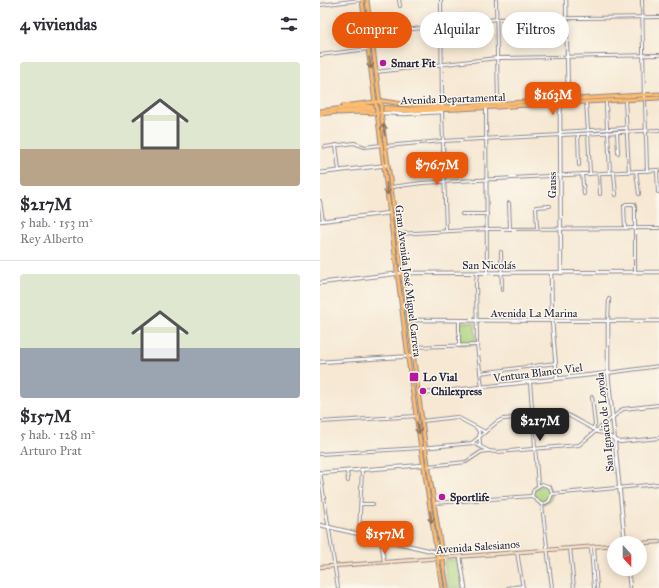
<!DOCTYPE html>
<html lang="es">
<head>
<meta charset="utf-8">
<style>
  :root { --surface:#fff; --page:#f7f7f7; --text:#2b2b33; --muted:#7c7c81; --line:#e1e1e2; --accent:#ea580c }
  body { margin:0; font-family:"IM FELL Great Primer",serif; background:var(--page); color:var(--text); height:100vh; display:flex; flex-direction:column; font-size:15px; white-space:nowrap }
  * { box-sizing:border-box; margin:0 }
  p { font-size:13px; color:var(--muted) }
  .icon { flex:none; width:22px; height:22px; fill:none; stroke:currentColor; stroke-width:2; stroke-linecap:round; stroke-linejoin:round }
  .map { position:relative; flex:1; overflow:hidden }
  .sheet { display:flex; flex-direction:column; background:var(--surface); width:320px }
  .sheet>* { flex:none }
  .banner { position:absolute; left:12px; top:12px; width:267px; height:36px; display:flex; gap:8px }
  .needle { width:26px; rotate:159deg }
  .fabs { position:absolute; left:287px; top:536px; display:grid; gap:8px }
  .fabs a { display:grid; place-items:center; width:40px; height:40px; border-radius:50%; background:var(--surface); box-shadow:0 2px 10px #0003; font-size:20px }
  .price { position:absolute; translate:-50% -34px; padding:0 9px; border-radius:8px; background:var(--accent); color:#fff; font-size:13px; line-height:26px; filter:drop-shadow(0 1px 2px #0008) }
  .price::after { content:''; position:absolute; left:50%; top:24px; width:12px; height:9px; margin-left:-6px; background:inherit; clip-path:polygon(0 0,100% 0,50% 100%) }
  .price.active { background:#222; color:#fff }
  ul { padding:0; list-style:none }
  li { display:grid; align-content:center; gap:8px; height:212px; padding:0 20px }
  li+li { border-top:1px solid var(--line) }
  li span { display:grid; place-items:center; height:124px; border-radius:4px; color:#555 }
  li>.icon { margin-inline-start:auto }
  span .icon { width:72px; height:72px; fill:#fffc; stroke-width:1 }
  li b { font-size:17px }
  h2 { display:flex; justify-content:space-between; align-items:center; height:48px; padding:0 20px; font-size:17px }
  .pill { padding:0 14px; border-radius:18px; background:var(--surface); box-shadow:0 2px 10px #0003; font-size:14px; line-height:36px }
  .pill.active { background:var(--accent); color:#fff }
  main { display:flex; flex:1; min-height:0 }
  .map>svg:first-child { display:block }
</style>
</head>
<body>
<main>
<section class="sheet">
<h2>4 viviendas<svg class="icon" aria-label="filters" viewBox="0 0 24 24"><path d="M4 7h16M4 17h16"/><circle cx="9" cy="7" r="2"/><circle cx="15" cy="17" r="2"/></svg></h2>
<ul>
<li><span style="background:linear-gradient(#dfe7d0 70%,#b9a48a 0)"><svg class="icon" aria-label="home" viewBox="0 0 24 24"><path d="M3 11l9-7 9 7M6 9v11h12V9"/></svg></span><div><b>$217M</b><p>5 hab. · 153 m²</p><p>Rey Alberto</p></div></li>
<li><span style="background:linear-gradient(#dfe7d0 60%,#9aa5b1 0)"><svg class="icon" aria-label="home" viewBox="0 0 24 24"><path d="M3 11l9-7 9 7M6 9v11h12V9"/></svg></span><div><b>$157M</b><p>5 hab. · 128 m²</p><p>Arturo Prat</p></div></li>
</ul>
</section>
<div class="map">
<svg width="339" height="588" viewBox="0 0 339 588">
  <rect width="100%" height="100%" fill="#fbf7ec"/>
  <filter id="ink" filterUnits="userSpaceOnUse"><feTurbulence type="fractalNoise" baseFrequency=".025" numOctaves="2"/><feDisplacementMap in="SourceGraphic" scale="8" xChannelSelector="R" yChannelSelector="G"/><feConvolveMatrix kernelMatrix="1 2 1 2 8 2 1 2 1" color-interpolation-filters="sRGB"/></filter>
  <filter id="wash" filterUnits="userSpaceOnUse"><feTurbulence type="fractalNoise" baseFrequency=".012" numOctaves="4" result="noise"/><feDisplacementMap in="SourceGraphic" scale="16" xChannelSelector="R" yChannelSelector="G"/><feGaussianBlur stdDeviation="0.9" result="paint"/><feColorMatrix in="noise" values="0 0 0 0 0 0 0 0 0 0 0 0 0 0 0 0 0 1.4 0 .05"/><feComposite in="paint" operator="in"/></filter>
  <g filter="url(#wash)">
    <rect width="100%" height="100%" fill="#f6e8d3"/>
    <g fill="#abd27d" stroke="#667a5c">
      <polygon points="140,322 155,322 156,344 140,344"/>
      <polygon points="222,485 228,487 232,492 231,499 223,504 213,495 214,489"/>
      <polygon points="138,559 139,561 143,588 128,588 124,562 125,560"/>
    </g>
  </g>
  <g filter="url(#ink)">
    <g fill="none" stroke-linecap="round" stroke-linejoin="round">
      <defs>
        <g id="minor">
          <polyline points="79,0 80,6"/>
          <polyline points="121,0 122,107"/>
          <polyline points="176,0 178,103"/>
          <polyline points="322,0 324,99"/>
          <polyline points="0,5 40,0"/>
          <polyline points="51,34 177,19 339,17"/>
          <polyline points="0,55 48,49"/>
          <polyline points="56,72 177,58 339,55"/>
          <polyline points="305,100 309,172"/>
          <polyline points="325,101 327,171"/>
          <polyline points="266,102 268,130"/>
          <polyline points="286,103 287,129"/>
          <polyline points="166,107 167,273"/>
          <polyline points="122,112 126,230"/>
          <polyline points="240,132 306,128"/>
          <polyline points="288,132 290,173"/>
          <polyline points="297,132 298,153"/>
          <polyline points="268,133 270,174"/>
          <polyline points="258,134 259,165"/>
          <polyline points="16,145 19,171"/>
          <polyline points="66,146 122,141 339,130"/>
          <polyline points="5,147 34,143 45,147 61,145"/>
          <polyline points="337,170 338,192"/>
          <polyline points="316,171 319,194"/>
          <polyline points="294,173 296,195"/>
          <polyline points="262,174 264,194"/>
          <polyline points="279,174 280,194"/>
          <polyline points="71,187 102,183 339,170"/>
          <polyline points="0,201 3,221"/>
          <polyline points="189,203 190,229"/>
          <polyline points="142,214 167,214"/>
          <polyline points="217,228 216,207 230,206"/>
          <polyline points="305,228 304,206 306,204 314,204 315,207 315,272"/>
          <polyline points="77,234 167,229 339,228"/>
          <polyline points="181,252 182,290"/>
          <polyline points="157,273 156,283 157,345 162,388"/>
          <polyline points="139,321 139,346"/>
          <polyline points="288,321 289,299"/>
          <polyline points="92,347 157,345"/>
          <polyline points="160,373 236,363"/>
          <polyline points="288,373 339,366"/>
          <polyline points="210,382 218,485"/>
          <polyline points="272,397 275,424 273,429"/>
          <polyline points="102,421 137,417 165,432"/>
          <polyline points="0,422 97,416"/>
          <polyline points="157,428 159,432 160,446"/>
          <polyline points="277,432 283,433 300,442 339,438"/>
          <polyline points="152,443 177,422 183,419 243,414 248,415 277,431"/>
          <polyline points="0,454 101,448 153,443 169,451 177,452 259,445 303,409 339,405"/>
          <polyline points="109,466 146,462 161,452 167,451"/>
          <polyline points="27,471 28,481"/>
          <polyline points="0,472 18,588"/>
          <polygon points="222,484 230,487 232,494 229,501 222,505 212,496 214,489"/>
          <polyline points="232,494 339,484"/>
          <polyline points="114,503 212,496"/>
          <polyline points="41,504 53,504"/>
          <polyline points="222,505 232,588"/>
          <polyline points="39,534 42,469"/>
          <polyline points="61,539 64,562"/>
          <polyline points="271,547 274,588"/>
          <polyline points="274,547 277,588"/>
          <polyline points="250,548 254,588"/>
          <polyline points="197,552 203,588"/>
          <polyline points="188,588 202,586"/>
        </g>
        <g id="tertiary">
          <polyline points="62,113 84,114 122,112"/>
          <polyline points="0,173 68,165"/>
          <polyline points="0,221 70,213"/>
          <polyline points="231,273 232,321 237,379"/>
          <polyline points="241,273 240,114 241,106 248,97 246,0"/>
          <polyline points="0,283 82,273 339,272"/>
          <polyline points="89,320 339,321"/>
          <polyline points="288,321 288,373 305,543"/>
          <polyline points="0,362 94,356"/>
          <polyline points="99,394 288,373"/>
          <polyline points="0,473 103,465"/>
          <polyline points="0,525 116,552"/>
          <polyline points="140,557 145,588"/>
          <polyline points="308,569 310,588"/>
        </g>
        <g id="secondary">
          <polyline points="320,543 339,542"/>
          <polyline points="0,567 294,545"/>
        </g>
        <g id="primary">
          <polyline points="42,0 55,103"/>
          <polyline points="47,0 60,103"/>
          <polyline points="23,106 63,101 89,105 108,105 116,106"/>
          <polyline points="0,111 41,106 89,109 339,94"/>
          <polyline points="57,112 91,381 122,588"/>
          <polyline points="61,112 106,451 127,588"/>
          <polyline points="18,113 37,112 58,113"/>
          <polyline points="0,114 42,109 86,111 138,109 339,98"/>
        </g>
      </defs>
      <use href="#minor" stroke="#8c8587" stroke-width="4"/>
      <use href="#tertiary" stroke="#8c8587" stroke-width="4.5"/>
      <use href="#secondary" stroke="#8c8587" stroke-width="4.5"/>
      <use href="#primary" stroke="#8c8587" stroke-width="5"/>
      <use href="#minor" stroke="#fff" stroke-width="2"/>
      <use href="#tertiary" stroke="#fff" stroke-width="2.5"/>
      <use href="#secondary" stroke="#fee4c5" stroke-width="2.5"/>
      <use href="#primary" stroke="#fdbc6f" stroke-width="3"/>
      <defs>
        <g id="primary-bridge">
          <polyline points="61,104 61,112"/>
          <polyline points="56,105 57,112"/>
        </g>
      </defs>
      <use href="#primary-bridge" stroke="#8c8587" stroke-width="5" stroke-linecap="butt"/>
      <use href="#primary-bridge" stroke="#fdbc6f" stroke-width="3"/>
    </g>
    <defs><path id="oneway-shaft" d="M-6 0H5M1.5-3L5.5 0L1.5 3" fill="none" stroke-width="1.6" stroke-linecap="round" stroke-linejoin="round"/></defs>
    <g stroke="#906f55">
      <use href="#oneway-shaft" transform="translate(50 63) rotate(82)"/>
      <use href="#oneway-shaft" transform="translate(64 130) rotate(-97)"/>
      <use href="#oneway-shaft" transform="translate(67 189) rotate(83)"/>
      <use href="#oneway-shaft" transform="translate(98 428) rotate(81)"/>
      <use href="#oneway-shaft" transform="translate(111 517) rotate(82)"/>
    </g>
  </g>
  <g fill="#b5179e" stroke="#fbf7ec" stroke-width="1.5">
    <circle cx="63" cy="63" r="4"/>
    <rect x="89" y="372" width="10" height="10" rx="2"/>
    <circle cx="103" cy="391" r="4"/>
    <circle cx="122" cy="497" r="4"/>
  </g>
  <g text-anchor="middle" dominant-baseline="central" stroke-width="3" stroke-linejoin="round" paint-order="stroke">
    <g font-size="11" font-weight="bold" fill="#22223b" stroke="#fbf7ec" text-anchor="start">
      <text x="71" y="63">Smart Fit</text>
      <text x="103" y="377">Lo Vial</text>
      <text x="111" y="391">Chilexpress</text>
      <text x="130" y="497">Sportlife</text>
    </g>
    <g font-size="11" fill="#22223b" stroke="#fbf7ec">
      <text transform="translate(133 99) rotate(-2)">Avenida Departamental</text>
      <text transform="translate(232 185) rotate(-90)">Gauss</text>
      <text x="169" y="265">San Nicolás</text>
      <text transform="translate(88 281) rotate(83)">Gran Avenida José Miguel Carrera</text>
      <text x="214" y="313">Avenida La Marina</text>
      <text transform="translate(218 373) rotate(-7)">Ventura Blanco Viel</text>
      <text transform="translate(285 422) rotate(-96)">San Ignacio de Loyola</text>
      <text transform="translate(158 547) rotate(-4)">Avenida Salesianos</text>
    </g>
  </g>
</svg>
<div class="fabs">
<a><svg class="needle" viewBox="-14 -14 28 28"><path d="M0-13l5 13h-10z" fill="#e53935"/><path d="M0 13l5-13h-10z" fill="#7c7c81"/></svg></a>
</div>
<b class="price" style="left:233px;top:116px">$163M</b>
<b class="price" style="left:117px;top:186px">$76.7M</b>
<b class="price active" style="left:220px;top:442px">$217M</b>
<b class="price" style="left:65px;top:555px">$157M</b>
<div class="banner">
<a class="pill active">Comprar</a>
<a class="pill">Alquilar</a>
<a class="pill">Filtros</a>
</div>
</div>
</main>
</body>
</html>
